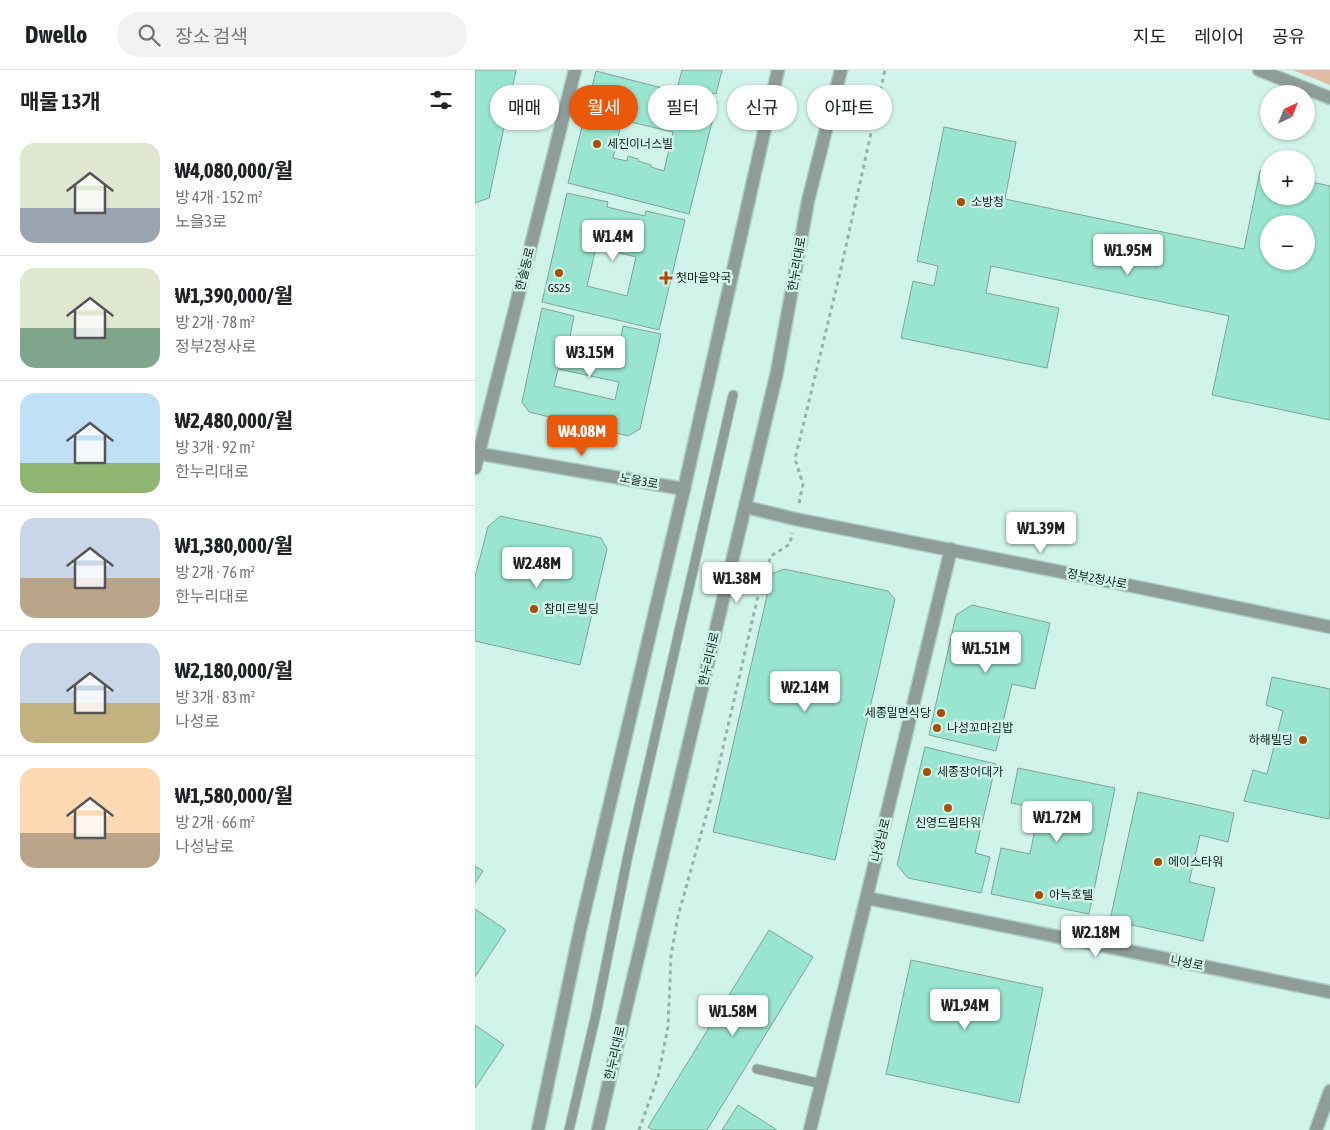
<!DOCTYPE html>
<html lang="ko">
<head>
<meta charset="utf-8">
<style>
  :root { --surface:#fff; --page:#f2f2f2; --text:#202124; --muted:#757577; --line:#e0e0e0; --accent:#ea580c }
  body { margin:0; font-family:"Asap Condensed","Noto Sans KR",sans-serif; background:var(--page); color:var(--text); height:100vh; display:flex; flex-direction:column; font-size:19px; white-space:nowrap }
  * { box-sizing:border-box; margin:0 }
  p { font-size:16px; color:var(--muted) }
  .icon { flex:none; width:28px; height:28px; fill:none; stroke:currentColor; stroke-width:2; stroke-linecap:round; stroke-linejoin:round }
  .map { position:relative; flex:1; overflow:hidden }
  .sheet { display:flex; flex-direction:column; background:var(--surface); width:475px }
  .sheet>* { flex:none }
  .banner { position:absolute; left:15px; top:15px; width:475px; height:45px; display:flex; gap:10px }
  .needle { width:32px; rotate:43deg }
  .tools { position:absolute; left:785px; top:15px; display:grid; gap:10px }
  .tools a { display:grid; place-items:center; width:55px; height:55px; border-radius:50%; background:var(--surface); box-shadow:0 1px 4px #0004; font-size:25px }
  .price { position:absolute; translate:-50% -42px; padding:0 11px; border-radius:5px; background:#fff; color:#222; font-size:16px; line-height:32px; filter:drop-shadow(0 1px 2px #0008) }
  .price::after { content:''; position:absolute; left:50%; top:30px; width:15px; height:11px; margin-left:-8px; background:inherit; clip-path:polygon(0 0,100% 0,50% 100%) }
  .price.selected { background:var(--accent); color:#fff }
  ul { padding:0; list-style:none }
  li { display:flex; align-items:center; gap:15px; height:125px; padding:0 20px }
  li+li { border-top:1px solid var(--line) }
  li span { display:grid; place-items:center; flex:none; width:140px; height:100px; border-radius:15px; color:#555 }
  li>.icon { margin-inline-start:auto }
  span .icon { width:60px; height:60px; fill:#fffc; stroke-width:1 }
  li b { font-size:21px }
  h2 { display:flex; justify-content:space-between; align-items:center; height:60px; padding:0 20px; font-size:21px }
  .tag { padding:0 18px; border-radius:22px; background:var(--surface); box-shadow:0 1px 4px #0004; font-size:18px; line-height:45px }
  .tag.selected { background:var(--accent); color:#fff }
  header { display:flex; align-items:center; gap:30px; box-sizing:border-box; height:70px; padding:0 25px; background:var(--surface); border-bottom:1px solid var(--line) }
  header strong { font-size:24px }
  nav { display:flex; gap:28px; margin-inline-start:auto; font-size:18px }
  .search { width:350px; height:45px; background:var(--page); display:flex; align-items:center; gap:12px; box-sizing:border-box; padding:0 18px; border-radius:28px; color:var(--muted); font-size:19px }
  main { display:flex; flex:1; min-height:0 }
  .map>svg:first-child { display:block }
</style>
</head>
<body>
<header>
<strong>Dwello</strong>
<div class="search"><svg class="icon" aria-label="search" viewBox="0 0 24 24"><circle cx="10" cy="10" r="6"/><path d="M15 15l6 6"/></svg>장소 검색</div>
<nav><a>지도</a><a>레이어</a><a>공유</a></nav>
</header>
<main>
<section class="sheet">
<h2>매물 13개<svg class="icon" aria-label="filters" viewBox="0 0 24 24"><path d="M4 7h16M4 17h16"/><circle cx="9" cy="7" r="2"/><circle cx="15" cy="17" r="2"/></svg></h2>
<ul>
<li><span style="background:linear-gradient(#dfe7d0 65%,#9aa5b1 0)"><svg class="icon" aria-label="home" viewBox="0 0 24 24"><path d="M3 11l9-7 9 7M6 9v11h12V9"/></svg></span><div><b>₩4,080,000/월</b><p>방 4개 · 152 m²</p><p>노을3로</p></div></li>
<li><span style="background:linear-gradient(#dfe7d0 60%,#7fa58c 0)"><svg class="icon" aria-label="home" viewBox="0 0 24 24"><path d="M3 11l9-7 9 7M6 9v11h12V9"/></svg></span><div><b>₩1,390,000/월</b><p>방 2개 · 78 m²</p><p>정부2청사로</p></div></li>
<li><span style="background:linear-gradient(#bfe0f5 70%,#8fb573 0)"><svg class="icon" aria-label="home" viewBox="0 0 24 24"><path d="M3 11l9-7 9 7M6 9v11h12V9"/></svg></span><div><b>₩2,480,000/월</b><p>방 3개 · 92 m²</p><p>한누리대로</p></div></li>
<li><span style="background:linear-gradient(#c9d6e8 60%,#b9a48a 0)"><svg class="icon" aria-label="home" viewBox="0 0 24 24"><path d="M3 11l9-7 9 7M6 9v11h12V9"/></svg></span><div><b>₩1,380,000/월</b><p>방 2개 · 76 m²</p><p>한누리대로</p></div></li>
<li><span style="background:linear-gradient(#c9d6e8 60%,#c2b280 0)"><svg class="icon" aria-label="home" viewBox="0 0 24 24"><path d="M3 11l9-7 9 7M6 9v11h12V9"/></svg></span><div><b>₩2,180,000/월</b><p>방 3개 · 83 m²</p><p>나성로</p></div></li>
<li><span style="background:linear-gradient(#ffd9b3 65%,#b9a48a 0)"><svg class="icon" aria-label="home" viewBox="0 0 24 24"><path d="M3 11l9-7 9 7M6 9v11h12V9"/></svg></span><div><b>₩1,580,000/월</b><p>방 2개 · 66 m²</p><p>나성남로</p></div></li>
</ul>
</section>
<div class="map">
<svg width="855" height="1060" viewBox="0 0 855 1060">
  <rect width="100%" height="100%" fill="#d0f4e9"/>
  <polygon fill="#e2bba7" points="818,0 855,0 855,15"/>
  <g fill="#99e5cf" stroke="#81a398" fill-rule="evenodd">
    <polygon points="0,0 41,0 14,128 0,133"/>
    <polygon points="207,0 247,0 241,24 203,15"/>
    <path d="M121,1l121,31 -28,112 -121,-31zM147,50l51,12 -9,39 -13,-4v-2l-13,-4v-2l-10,-3 -1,5 -14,-3z"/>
    <path d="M469,57l72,15 -11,57 239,50 16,-78 9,2v23h37v-15l24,5v234l-118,-25 17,-79 -238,-50 -5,27 73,15 -12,60 -146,-30 12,-57 21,5 4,-20 -21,-5zM794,154h37v37h-37z"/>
    <path d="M92,123l41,9 -1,5 38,9 1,-5 39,9 -26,110 -117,-28zM121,177l40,10 -9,39 -40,-10z"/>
    <path d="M67,238l32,8 -6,31 38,8 11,3 6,-32 38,8 -21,95 -12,7 -99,-24 -7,-10zM83,299l61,13 -4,18 -61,-14z"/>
    <polygon points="25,446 126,468 132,479 105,595 0,571 0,507 13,457"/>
    <polygon points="309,499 413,521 420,529 360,790 238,762 297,504"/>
    <polygon points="497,535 575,553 560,619 537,614 521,681 454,665 481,545"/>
    <polygon points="797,607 855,619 855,737 854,749 769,731 778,700 792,704 808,641 791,635"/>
    <polygon points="450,677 521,694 500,783 515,787 506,823 433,808 422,795"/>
    <polygon points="543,698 640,718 614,844 516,824 526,778 555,784 564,739 536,733"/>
    <polygon points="663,722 759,743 753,772 725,765 714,812 740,818 728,871 635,850"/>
    <polygon points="0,796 8,801 0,813"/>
    <polygon points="0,839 31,860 0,907"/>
    <polygon points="294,860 338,887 232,1060 178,1060 173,1057"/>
    <polygon points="436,890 568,918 544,1033 411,1004"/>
    <polygon points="0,955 29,975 0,1018"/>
    <polygon points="263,1035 302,1060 247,1060"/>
  </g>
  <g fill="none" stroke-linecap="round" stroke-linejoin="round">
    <defs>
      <g id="service">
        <polyline points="282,999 347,1014"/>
        <polyline points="94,1060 121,944 153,785 258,325"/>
      </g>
      <g id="minor">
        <polyline points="0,383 209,419"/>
        <polyline points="0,398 100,0"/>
        <polyline points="392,828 855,922"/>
        <polyline points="335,1060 476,479"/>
      </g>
      <g id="tertiary">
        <polyline points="784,0 855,28"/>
        <polyline points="271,437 320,449 662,517 855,557"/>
        <polyline points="63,1060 105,860 209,419 303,0"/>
        <polyline points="123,1060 147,955 302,302 333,131 366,0"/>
        <polyline points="841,1060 855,1021"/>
      </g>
    </defs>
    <use href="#service" stroke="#adcdc4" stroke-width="11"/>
    <use href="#minor" stroke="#adcdc4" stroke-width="15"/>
    <use href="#tertiary" stroke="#adcdc4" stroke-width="15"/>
    <g stroke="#95b2a9" stroke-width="3" stroke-dasharray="4 4" stroke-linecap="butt">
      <polyline points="324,433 328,414 320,389 365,203 410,0"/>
      <polyline points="164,1060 183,1007 193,957 196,886 203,846 238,721 285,517 296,486 315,474 317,463"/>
    </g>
    <use href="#service" stroke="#8f9d99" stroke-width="9"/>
    <use href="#minor" stroke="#8f9d99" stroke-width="12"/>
    <use href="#tertiary" stroke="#8f9d99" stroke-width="12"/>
  </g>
  <g fill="#ab4c00" stroke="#d0f4e9" stroke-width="2">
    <circle cx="122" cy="74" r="5"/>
    <circle cx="486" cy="132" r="5"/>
    <circle cx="84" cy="203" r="5"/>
    <path d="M188.5 200.5h5v5h5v5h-5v5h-5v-5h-5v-5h5z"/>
    <circle cx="59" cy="539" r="5"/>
    <circle cx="466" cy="643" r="5"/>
    <circle cx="462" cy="658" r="5"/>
    <circle cx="828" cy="670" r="5"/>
    <circle cx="452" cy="702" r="5"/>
    <circle cx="473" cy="738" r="5"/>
    <circle cx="683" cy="792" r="5"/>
    <circle cx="564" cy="825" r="5"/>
  </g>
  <g text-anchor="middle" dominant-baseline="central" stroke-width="5" stroke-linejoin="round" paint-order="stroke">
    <g font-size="12" fill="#101e1a" stroke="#d0f4e9" text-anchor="start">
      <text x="132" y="74">세진이너스빌</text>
      <text x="496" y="132">소방청</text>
      <text x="201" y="208">첫마을약국</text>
      <text x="84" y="218" text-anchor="middle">GS25</text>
      <text x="69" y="539">참미르빌딩</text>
      <text x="456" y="643" text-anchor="end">세종밀면식당</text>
      <text x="472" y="658">나성꼬마김밥</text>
      <text x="818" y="670" text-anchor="end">하해빌딩</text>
      <text x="462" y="702">세종장어대가</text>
      <text x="473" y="753" text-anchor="middle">신영드림타워</text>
      <text x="693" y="792">에이스타워</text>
      <text x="574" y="825">아늑호텔</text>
    </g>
    <g font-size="12" fill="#101e1a" stroke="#d0f4e9">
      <text transform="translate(322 194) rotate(-80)">한누리대로</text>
      <text transform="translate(50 199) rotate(-76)">한솔동로</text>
      <text transform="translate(164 411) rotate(10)">노을3로</text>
      <text transform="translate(622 509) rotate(11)">정부2청사로</text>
      <text transform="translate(234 589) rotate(-77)">한누리대로</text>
      <text transform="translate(406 770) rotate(-76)">나성남로</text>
      <text transform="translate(712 893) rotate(11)">나성로</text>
      <text transform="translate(140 983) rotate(-77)">한누리대로</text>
    </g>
  </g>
</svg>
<div class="tools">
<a><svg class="needle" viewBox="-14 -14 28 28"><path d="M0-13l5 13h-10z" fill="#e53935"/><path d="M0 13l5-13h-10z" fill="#757577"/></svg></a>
<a>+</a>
<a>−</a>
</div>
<b class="price" style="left:138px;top:192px">₩1.4M</b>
<b class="price" style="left:653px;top:206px">₩1.95M</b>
<b class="price" style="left:115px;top:308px">₩3.15M</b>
<b class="price selected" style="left:107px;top:387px">₩4.08M</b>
<b class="price" style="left:566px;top:484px">₩1.39M</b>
<b class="price" style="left:62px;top:519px">₩2.48M</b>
<b class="price" style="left:262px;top:534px">₩1.38M</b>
<b class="price" style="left:511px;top:604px">₩1.51M</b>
<b class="price" style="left:330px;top:643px">₩2.14M</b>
<b class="price" style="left:582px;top:773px">₩1.72M</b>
<b class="price" style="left:621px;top:888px">₩2.18M</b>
<b class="price" style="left:490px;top:961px">₩1.94M</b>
<b class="price" style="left:258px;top:967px">₩1.58M</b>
<div class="banner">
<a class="tag">매매</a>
<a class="tag selected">월세</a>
<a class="tag">필터</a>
<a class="tag">신규</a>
<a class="tag">아파트</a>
</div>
</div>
</main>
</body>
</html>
